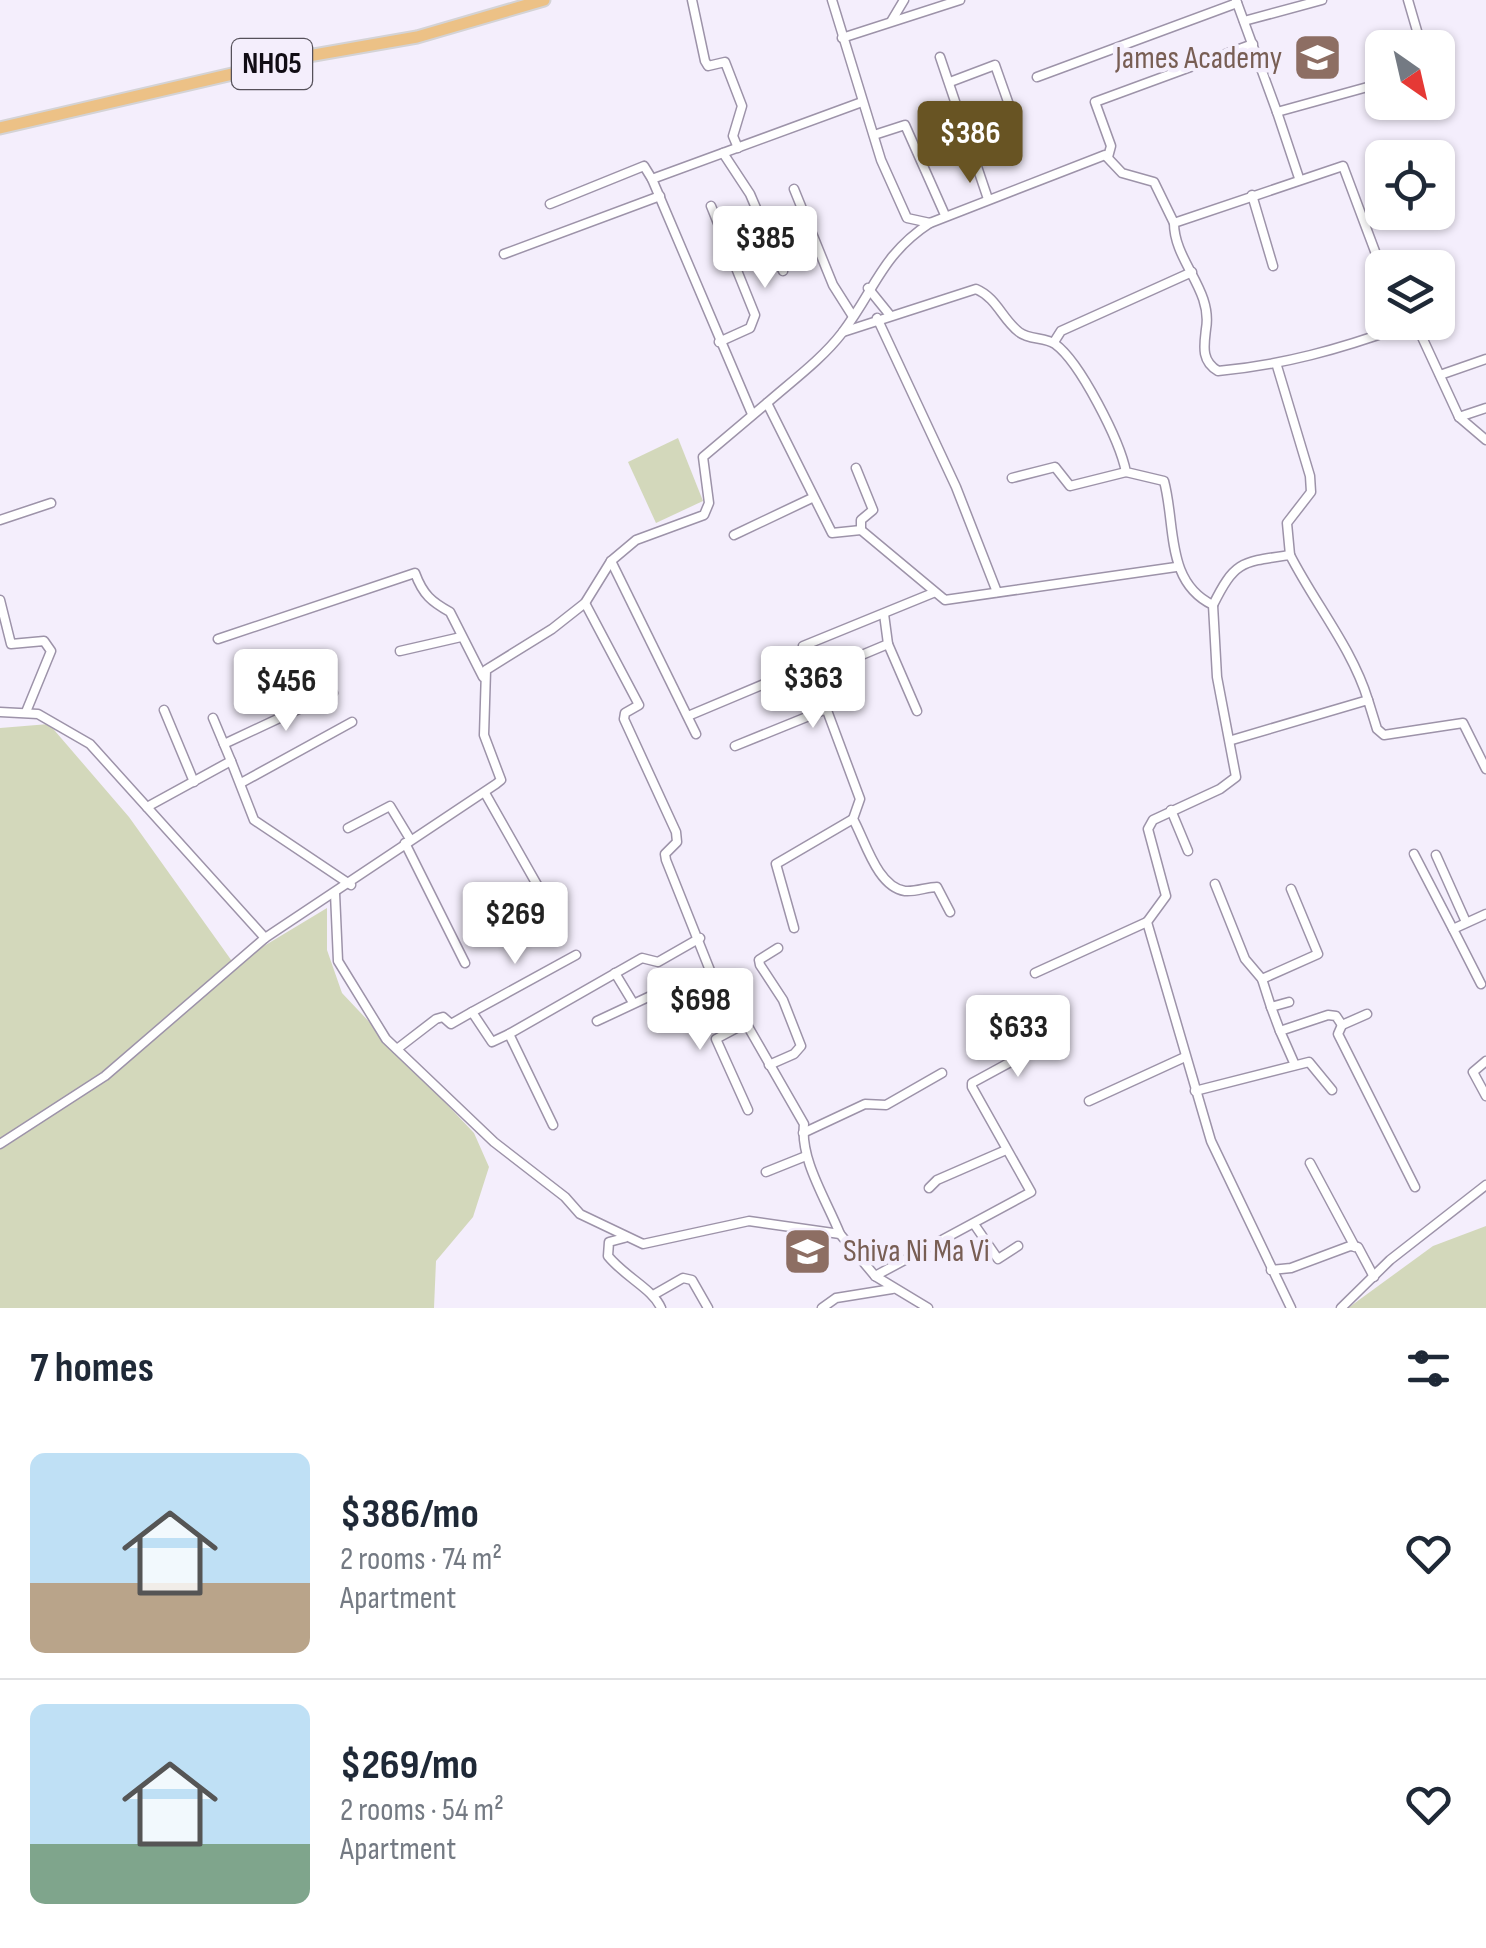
<!DOCTYPE html>
<html lang="en">
<head>
<meta charset="utf-8">
<style>
  :root { --surface:#fff; --page:#f6f6f7; --text:#1f2937; --muted:#747a83; --line:#e0e1e3; --accent:#685423 }
  body { margin:0; font-family:"Sofia Sans Condensed",sans-serif; background:var(--page); color:var(--text); height:100vh; display:flex; flex-direction:column; font-size:38px; white-space:nowrap }
  * { box-sizing:border-box; margin:0 }
  p { font-size:32px; color:var(--muted) }
  .icon { flex:none; width:55px; height:55px; fill:none; stroke:currentColor; stroke-width:2; stroke-linecap:round; stroke-linejoin:round }
  .map { position:relative; height:1308px; overflow:hidden }
  .details { display:flex; flex-direction:column; background:var(--surface); flex:1 }
  .details>* { flex:none }
  .needle { width:65px; rotate:146deg }
  .tools { position:absolute; left:1365px; top:30px; display:grid; gap:20px }
  .tools a { display:grid; place-items:center; width:90px; height:90px; border-radius:15px; background:var(--surface); box-shadow:0 2px 8px #0004; font-size:50px }
  .price { position:absolute; translate:-50% -85px; padding:0 22px; border-radius:10px; background:#fff; color:#222; font-size:32px; line-height:65px; filter:drop-shadow(0 2px 5px #0008) }
  .price::after { content:''; position:absolute; left:50%; top:60px; width:30px; height:22px; margin-left:-15px; background:inherit; clip-path:polygon(0 0,100% 0,50% 100%) }
  .price.selected { background:var(--accent); color:#fff }
  ul { padding:0; list-style:none }
  li { display:flex; align-items:center; gap:30px; height:250px; padding:0 30px }
  li+li { border-top:2px solid var(--line) }
  li span { display:grid; place-items:center; flex:none; width:280px; height:200px; border-radius:15px; color:#555 }
  li>.icon { margin-inline-start:auto }
  span .icon { width:120px; height:120px; fill:#fffc; stroke-width:1 }
  li b { font-size:42px }
  h2 { display:flex; justify-content:space-between; align-items:center; height:120px; padding:0 30px; font-size:42px }
  .map>svg:first-child { display:block }
</style>
</head>
<body>
<div class="map">
<svg width="1486" height="1308" viewBox="0 0 1486 1308">
  <rect width="100%" height="100%" fill="#f4eefc"/>
  <g fill="#d3d8bb">
    <polygon points="678,438 703,501 656,523 628,462"/>
    <polygon points="49,724 129,817 234,964 327,908 327,950 342,993 474,1133 489,1167 473,1217 436,1261 434,1308 0,1308 0,728"/>
    <polygon points="1486,1226 1486,1308 1348,1308 1433,1246"/>
  </g>
  <g fill="none" stroke-linecap="round" stroke-linejoin="round">
    <defs>
      <g id="street">
        <polyline points="692,0 705,61 708,66 725,62 742,106 733,136 738,148"/>
        <polyline points="832,0 881,160 907,218 930,223 1105,155 1122,173 1154,182 1174,223"/>
        <polyline points="1236,0 1277,112"/>
        <polyline points="1408,0 1422,48"/>
        <polyline points="892,20 904,0"/>
        <polyline points="1244,21 1322,0"/>
        <polyline points="842,38 960,0"/>
        <polyline points="1379,54 1382,67"/>
        <polyline points="940,57 988,199"/>
        <polyline points="1037,77 1237,3"/>
        <polyline points="950,82 995,65 1013,116"/>
        <polyline points="874,135 905,125 945,215"/>
        <polyline points="723,153 750,194 783,271"/>
        <polyline points="1108,157 1111,146 1095,102 1253,44"/>
        <polyline points="1299,178 1277,112 1382,83"/>
        <polyline points="794,189 833,285 852,315"/>
        <polyline points="1252,195 1273,266"/>
        <polyline points="550,204 644,166 652,179"/>
        <polyline points="711,206 755,315 750,328 719,342"/>
        <polyline points="504,254 660,196"/>
        <path d="M1382,270l-39,-104 -169,57c0,38 39,67 32,106 -2,17 -5,32 12,42 65,-6 122,-22 183,-44l-1,-5"/>
        <polyline points="868,288 889,314"/>
        <polyline points="877,318 956,487 997,592"/>
        <polyline points="1415,322 1459,417 1486,408"/>
        <path d="M843,332l133,-43c21,9 26,30 43,43 10,8 26,5 36,12 25,18 65,97 71,128l38,9c12,44 1,101 49,124l4,72 19,100 -16,12 -67,31 -5,9 18,67 -19,26 64,219 80,167"/>
        <polyline points="1054,342 1061,331 1192,272"/>
        <polyline points="1277,366 1310,476 1311,492 1287,523 1290,555"/>
        <polyline points="1440,375 1486,359"/>
        <path d="M767,403c25,-22 55,-44 75,-70 33,-43 39,-78 88,-110"/>
        <polyline points="752,414 652,179 862,102"/>
        <polyline points="1459,417 1486,440"/>
        <polyline points="856,468 873,510 861,520 861,530"/>
        <polyline points="1012,478 1055,467 1070,486 1126,472"/>
        <polyline points="0,520 51,503"/>
        <polyline points="734,535 812,498"/>
        <polyline points="611,561 696,734"/>
        <path d="M933,593l-130,53 57,153 -7,20c12,21 24,68 52,72 11,1 22,-4 32,-4l13,25"/>
        <polyline points="0,600 11,644 44,641 51,651 26,712"/>
        <path d="M585,603l54,102 -14,8 -1,6 52,113 1,10 -12,12 1,6 51,128 12,23 17,12 58,101c-4,36 22,75 36,110"/>
        <path d="M1213,605c22,-44 28,-43 77,-50 25,49 62,93 78,145"/>
        <path d="M218,639l197,-66c8,22 17,29 35,39l33,65"/>
        <polyline points="888,644 917,711"/>
        <polyline points="400,651 461,637"/>
        <polyline points="814,675 888,644 884,614"/>
        <polyline points="164,710 194,782"/>
        <polyline points="0,712 38,714 90,744 265,938"/>
        <polyline points="688,716 776,679"/>
        <polyline points="1232,740 1368,700 1377,729 1384,735 1463,723 1486,769"/>
        <polyline points="224,744 333,693"/>
        <polyline points="735,746 824,710"/>
        <polyline points="231,761 254,820 351,885"/>
        <polyline points="241,783 352,722"/>
        <polyline points="485,793 544,897"/>
        <polyline points="147,807 231,761 213,718"/>
        <polyline points="1171,810 1188,851"/>
        <polyline points="348,828 390,806 410,839"/>
        <polyline points="405,843 465,963"/>
        <polyline points="1414,854 1453,929"/>
        <polyline points="1436,855 1466,922"/>
        <polyline points="1215,884 1245,959 1262,979 1271,1007"/>
        <polyline points="335,893 338,961 386,1039 494,1142 565,1197 580,1214 643,1244 749,1221 840,1234 875,1276 928,1308"/>
        <polyline points="794,928 776,864 853,819"/>
        <polyline points="615,973 632,1001"/>
        <polyline points="1035,973 1147,922"/>
        <polyline points="1262,979 1318,954 1291,889"/>
        <polyline points="1481,984 1453,929 1486,914"/>
        <polyline points="472,1012 576,955"/>
        <polyline points="597,1021 659,992"/>
        <polyline points="746,1023 716,1039 748,1110"/>
        <polyline points="1342,1025 1338,1034 1415,1187"/>
        <polyline points="1280,1031 1271,1007 1289,1002"/>
        <polyline points="509,1034 642,958 658,962 700,938"/>
        <polyline points="397,1049 436,1019 443,1017 451,1024 472,1012 492,1042 509,1034 553,1125"/>
        <polyline points="1486,1061 1473,1072 1486,1096"/>
        <polyline points="769,1065 794,1054 801,1046 783,1000 760,965 759,960 778,948"/>
        <polyline points="1295,1065 1280,1031 1328,1015 1336,1016 1342,1025 1367,1014"/>
        <polyline points="1195,1091 1309,1062 1332,1090"/>
        <polyline points="1089,1101 1185,1057"/>
        <polyline points="803,1133 865,1104 886,1105 942,1073"/>
        <polyline points="0,1144 105,1076 265,938 496,784 501,780 484,735 486,670 552,629 585,603 611,561 636,540 704,515 709,503 703,457 767,403 832,533 861,530 945,600 1176,567"/>
        <polyline points="1310,1163 1355,1247"/>
        <polyline points="766,1172 806,1156"/>
        <polyline points="929,1188 937,1180 1006,1150"/>
        <polyline points="974,1224 998,1259 1018,1246"/>
        <path d="M624,1238l-15,4 -1,14c17,21 45,33 53,52"/>
        <polyline points="1271,1270 1291,1268 1350,1246 1358,1247 1374,1277"/>
        <polyline points="875,1276 1031,1192 972,1087 972,1083 1038,1047"/>
        <polyline points="655,1294 683,1278 692,1280 708,1308"/>
        <polyline points="822,1308 836,1298 892,1289"/>
        <polyline points="1341,1308 1390,1260 1486,1185"/>
      </g>
      <polyline id="primary" points="0,128 314,55 417,37 544,0"/>
    </defs>
    <use href="#street" stroke="#9d93a9" stroke-width="11"/>
    <use href="#primary" stroke="#d4d3d5" stroke-width="15"/>
    <use href="#street" stroke="#fff" stroke-width="8"/>
    <use href="#primary" stroke="#ecc186" stroke-width="11"/>
  </g>
  <defs>
    <symbol id="school-square" viewBox="-11 -11 22 22"><rect x="-9" y="-9" width="18" height="18" rx="4" fill="#8d6e63" stroke="#f4eefc"/><path d="M0-5L7-2L0 1L-7-2ZM-4 1L0 2.5L4 1V4Q0 6-4 4Z" fill="#fff"/></symbol>
  </defs>
  <g fill-rule="evenodd">
    <use href="#school-square" x="1290" y="30" width="55" height="55"/>
    <use href="#school-square" x="780" y="1224" width="55" height="55"/>
  </g>
  <g text-anchor="middle" dominant-baseline="central" stroke-width="9" stroke-linejoin="round" paint-order="stroke">
    <rect fill="#f4eefc" stroke="#55505a" stroke-width="2.5" x="232" y="39" width="80" height="50" rx="8"/>
    <g font-size="30" font-weight="bold" fill="#110d15">
      <text x="272" y="64">NH05</text>
    </g>
    <g font-size="32" fill="#785e54" stroke="#f4eefc" text-anchor="end">
      <text x="1282" y="58">James Academy</text>
      <text x="843" y="1251" text-anchor="start">Shiva Ni Ma Vi</text>
    </g>
  </g>
</svg>
<div class="tools">
<a><svg class="needle" viewBox="-14 -14 28 28"><path d="M0-13l5 13h-10z" fill="#e53935"/><path d="M0 13l5-13h-10z" fill="#747a83"/></svg></a>
<a><svg class="icon" aria-label="locate" viewBox="0 0 24 24"><circle cx="12" cy="12" r="6"/><path d="M12 2v4M12 18v4M2 12h4M18 12h4"/></svg></a>
<a><svg class="icon" aria-label="layers" viewBox="0 0 24 24"><path d="M12 4l9 5-9 5-9-5zM3 14l9 5 9-5"/></svg></a>
</div>
<b class="price selected" style="left:970px;top:186px">$386</b>
<b class="price" style="left:765px;top:291px">$385</b>
<b class="price" style="left:813px;top:731px">$363</b>
<b class="price" style="left:286px;top:734px">$456</b>
<b class="price" style="left:515px;top:967px">$269</b>
<b class="price" style="left:700px;top:1053px">$698</b>
<b class="price" style="left:1018px;top:1080px">$633</b>
</div>
<section class="details">
<h2>7 homes<svg class="icon" aria-label="filters" viewBox="0 0 24 24"><path d="M4 7h16M4 17h16"/><circle cx="9" cy="7" r="2"/><circle cx="15" cy="17" r="2"/></svg></h2>
<ul>
<li><span style="background:linear-gradient(#bfe0f5 65%,#b9a48a 0)"><svg class="icon" aria-label="home" viewBox="0 0 24 24"><path d="M3 11l9-7 9 7M6 9v11h12V9"/></svg></span><div><b>$386/mo</b><p>2 rooms · 74 m²</p><p>Apartment</p></div><svg class="icon" aria-label="heart" viewBox="0 0 24 24"><path d="M12 20l-8-8c-3-5 5-10 8-4 3-6 11-1 8 4z"/></svg></li>
<li><span style="background:linear-gradient(#bfe0f5 70%,#7fa58c 0)"><svg class="icon" aria-label="home" viewBox="0 0 24 24"><path d="M3 11l9-7 9 7M6 9v11h12V9"/></svg></span><div><b>$269/mo</b><p>2 rooms · 54 m²</p><p>Apartment</p></div><svg class="icon" aria-label="heart" viewBox="0 0 24 24"><path d="M12 20l-8-8c-3-5 5-10 8-4 3-6 11-1 8 4z"/></svg></li>
</ul>
</section>
</body>
</html>
